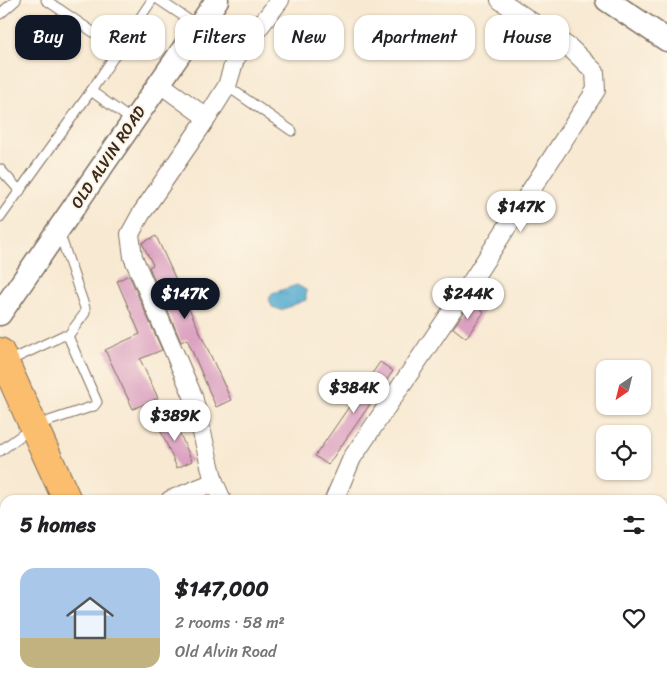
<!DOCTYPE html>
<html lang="en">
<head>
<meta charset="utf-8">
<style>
  :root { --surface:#fff; --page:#f2f2f2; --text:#202124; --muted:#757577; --line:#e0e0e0; --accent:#111827 }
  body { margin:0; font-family:Sriracha,sans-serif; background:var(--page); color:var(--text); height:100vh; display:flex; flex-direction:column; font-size:19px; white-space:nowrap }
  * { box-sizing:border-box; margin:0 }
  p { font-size:16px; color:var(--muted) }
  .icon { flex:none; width:28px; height:28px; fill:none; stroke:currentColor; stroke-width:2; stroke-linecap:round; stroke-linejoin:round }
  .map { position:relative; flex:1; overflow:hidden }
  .panel { position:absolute; left:0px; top:495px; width:668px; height:195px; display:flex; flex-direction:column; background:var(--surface); border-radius:15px 15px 0 0; box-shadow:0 1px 4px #0004 }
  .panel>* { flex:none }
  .top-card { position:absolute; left:15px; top:15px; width:638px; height:45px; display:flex; gap:10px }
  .needle { width:32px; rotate:215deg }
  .tools { position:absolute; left:596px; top:360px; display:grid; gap:10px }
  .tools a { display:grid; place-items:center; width:55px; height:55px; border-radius:10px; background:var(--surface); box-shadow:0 1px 4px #0004; font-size:25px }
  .price { position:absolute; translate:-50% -42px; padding:0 11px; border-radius:18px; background:#fff; color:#222; font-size:16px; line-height:32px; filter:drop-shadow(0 1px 2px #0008) }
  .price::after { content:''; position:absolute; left:50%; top:30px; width:15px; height:11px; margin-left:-8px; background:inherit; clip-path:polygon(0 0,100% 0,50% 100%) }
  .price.current { background:var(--accent); color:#fff }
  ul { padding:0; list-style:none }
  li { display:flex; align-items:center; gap:15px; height:125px; padding:0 20px }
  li+li { border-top:1px solid var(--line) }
  li span { display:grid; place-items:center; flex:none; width:140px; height:100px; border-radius:15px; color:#555 }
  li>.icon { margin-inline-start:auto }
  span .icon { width:60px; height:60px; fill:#fffc; stroke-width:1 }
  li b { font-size:21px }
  h2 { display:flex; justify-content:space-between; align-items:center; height:60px; padding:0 20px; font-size:21px }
  .chip { padding:0 18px; border-radius:15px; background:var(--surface); box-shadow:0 1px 4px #0004; font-size:18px; line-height:45px }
  .chip.current { background:var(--accent); color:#fff }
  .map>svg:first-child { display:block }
</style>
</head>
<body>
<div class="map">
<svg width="667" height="690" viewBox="0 0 667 690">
  <defs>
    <pattern id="water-ripples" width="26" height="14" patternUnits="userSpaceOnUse" patternTransform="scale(1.25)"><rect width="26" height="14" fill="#54acd1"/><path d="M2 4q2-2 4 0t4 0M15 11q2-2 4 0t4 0" fill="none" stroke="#478ca9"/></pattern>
  </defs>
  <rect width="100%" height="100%" fill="#fcf5e5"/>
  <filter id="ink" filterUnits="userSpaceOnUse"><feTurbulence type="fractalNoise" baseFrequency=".02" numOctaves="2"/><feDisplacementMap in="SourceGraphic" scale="10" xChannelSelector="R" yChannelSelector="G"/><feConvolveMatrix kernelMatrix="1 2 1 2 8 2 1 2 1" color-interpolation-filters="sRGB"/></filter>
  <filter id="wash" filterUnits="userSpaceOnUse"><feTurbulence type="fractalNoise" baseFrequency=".0096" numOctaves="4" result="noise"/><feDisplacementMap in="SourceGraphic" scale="20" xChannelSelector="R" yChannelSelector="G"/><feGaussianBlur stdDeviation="1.12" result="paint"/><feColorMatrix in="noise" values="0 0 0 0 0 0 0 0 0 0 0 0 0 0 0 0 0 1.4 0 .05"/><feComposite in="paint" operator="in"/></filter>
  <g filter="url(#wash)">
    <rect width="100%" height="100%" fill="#f8e9d2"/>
    <polygon fill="url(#water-ripples)" stroke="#486b78" points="297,285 306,290 306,300 281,310 272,307 269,299 272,293"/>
    <g id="blocks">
      <g fill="#dba1c1">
        <polygon points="156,236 231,400 216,407 187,339 181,342 149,267 153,265 142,243"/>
        <polygon points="129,275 162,350 140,359 158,398 133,409 105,350 140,334 117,281"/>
        <polygon points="471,302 484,312 466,338 453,328"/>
        <polygon points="380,362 393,371 328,465 315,456"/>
        <polygon points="172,416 192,461 177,468 157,422"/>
      </g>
    </g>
  </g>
  <g filter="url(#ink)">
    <use href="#blocks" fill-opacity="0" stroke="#7d6d5d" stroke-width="1"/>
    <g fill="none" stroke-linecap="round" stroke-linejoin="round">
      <defs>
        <g id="service">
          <polyline points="46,0 118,49"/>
          <polyline points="159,0 198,26"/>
          <polyline points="0,14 16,0"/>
          <polyline points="227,86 292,131"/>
          <polyline points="91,91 133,121"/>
          <polyline points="0,169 20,191"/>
          <polyline points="0,218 91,91 152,0"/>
          <polyline points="59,232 85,308 85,313 68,336"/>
          <polyline points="0,451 34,426 94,406 97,402 68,336 62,336 7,362"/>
          <polyline points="0,600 5,592"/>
          <polyline points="0,685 5,678"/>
          <polyline points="66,685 72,690"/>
          <polyline points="487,685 494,690"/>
          <polyline points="590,685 597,690"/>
          <polyline points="120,690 127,685"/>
          <polyline points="259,690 262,685"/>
        </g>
        <g id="minor">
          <polyline points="159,83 207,118 141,214 130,234 133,257 193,396 214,482"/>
          <polyline points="207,118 227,86 235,59 280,0"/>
          <polyline points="170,500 214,482 222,500"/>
          <polyline points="334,500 352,458 468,287 596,90 595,72 570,48 500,0"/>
        </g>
        <g id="tertiary">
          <polyline points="607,0 667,40"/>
          <polyline points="0,314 217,0"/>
        </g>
        <g id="primary">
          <polyline points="0,352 67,500"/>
          <polyline points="151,685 153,690"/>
        </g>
      </defs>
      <use href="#service" stroke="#7d6d5d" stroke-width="11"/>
      <use href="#minor" stroke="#7d6d5d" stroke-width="20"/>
      <use href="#tertiary" stroke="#7d6d5d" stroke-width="25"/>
      <use href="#primary" stroke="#7d6d5d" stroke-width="30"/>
      <use href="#service" stroke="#fff" stroke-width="9"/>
      <use href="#minor" stroke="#fff" stroke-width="18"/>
      <use href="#tertiary" stroke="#fff" stroke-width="22"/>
      <use href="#primary" stroke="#fbbe6e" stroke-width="28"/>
    </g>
  </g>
  <g text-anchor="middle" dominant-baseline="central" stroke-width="4" stroke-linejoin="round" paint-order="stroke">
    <g font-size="16" fill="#3b2a1e" stroke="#fcf5e5">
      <text transform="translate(108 157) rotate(-56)">OLD ALVIN ROAD</text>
    </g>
  </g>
</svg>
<div class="tools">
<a><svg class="needle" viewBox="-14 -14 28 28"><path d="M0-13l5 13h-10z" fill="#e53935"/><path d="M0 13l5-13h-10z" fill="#757577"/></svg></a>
<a><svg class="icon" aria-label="locate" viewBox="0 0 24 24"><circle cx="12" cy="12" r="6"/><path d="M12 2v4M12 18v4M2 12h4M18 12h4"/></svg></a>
</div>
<b class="price" style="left:521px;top:233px">$147K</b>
<b class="price current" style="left:185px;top:320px">$147K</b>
<b class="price" style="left:468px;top:320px">$244K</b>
<b class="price" style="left:354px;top:414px">$384K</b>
<b class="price" style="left:175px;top:442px">$389K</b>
<div class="top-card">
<a class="chip current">Buy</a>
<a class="chip">Rent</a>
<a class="chip">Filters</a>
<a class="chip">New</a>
<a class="chip">Apartment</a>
<a class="chip">House</a>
</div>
<section class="panel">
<h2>5 homes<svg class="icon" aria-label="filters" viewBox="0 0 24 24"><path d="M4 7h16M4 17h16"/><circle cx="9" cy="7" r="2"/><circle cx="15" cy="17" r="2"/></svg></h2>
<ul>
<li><span style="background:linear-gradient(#a9c7e8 70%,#c2b280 0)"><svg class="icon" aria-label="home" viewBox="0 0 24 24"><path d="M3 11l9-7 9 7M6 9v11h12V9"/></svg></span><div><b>$147,000</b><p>2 rooms · 58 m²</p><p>Old Alvin Road</p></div><svg class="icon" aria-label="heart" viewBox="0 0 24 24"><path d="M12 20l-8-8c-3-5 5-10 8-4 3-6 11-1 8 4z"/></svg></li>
</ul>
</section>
</div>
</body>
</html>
